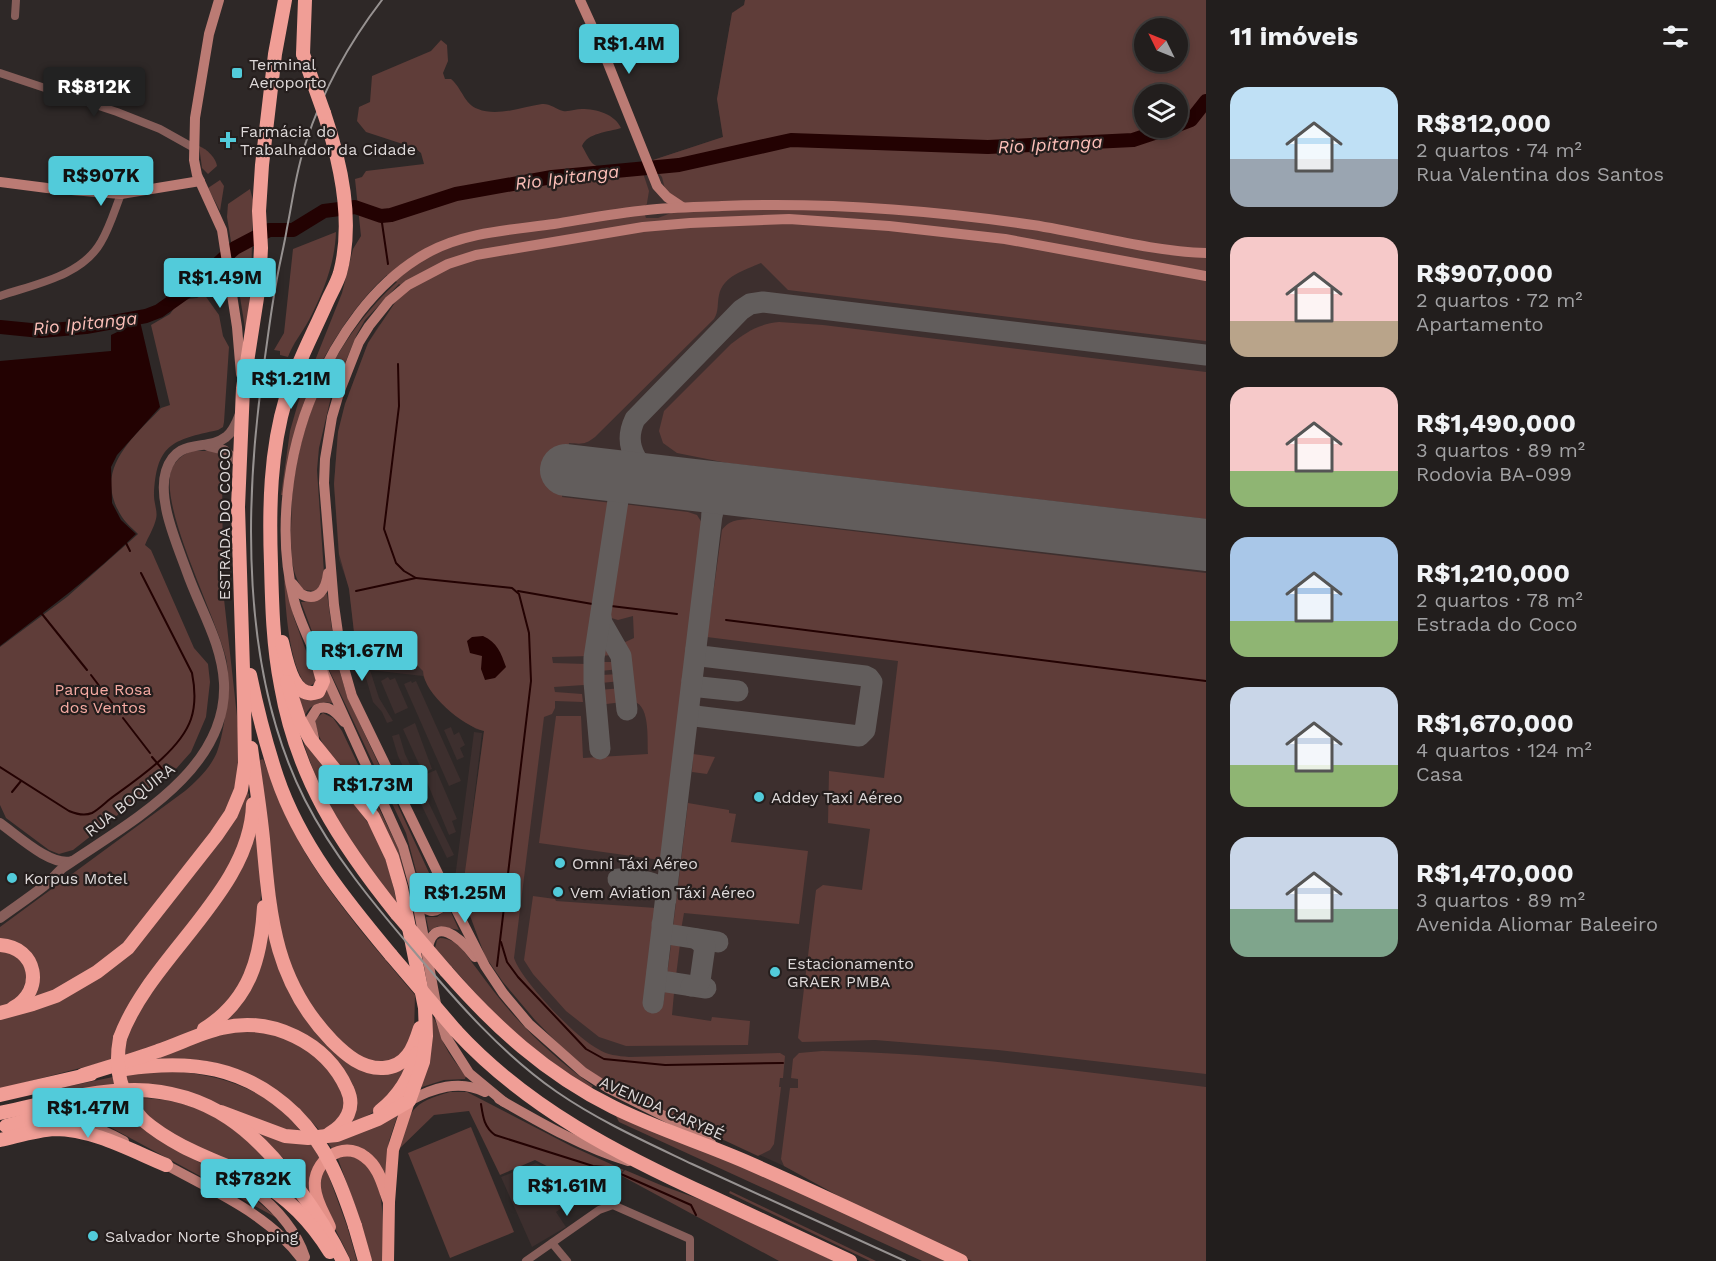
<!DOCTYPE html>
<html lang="pt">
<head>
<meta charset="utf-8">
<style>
  :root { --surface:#221e1d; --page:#2a2726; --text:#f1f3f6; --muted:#a2a2a4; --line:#3f3c3b; --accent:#52cbda }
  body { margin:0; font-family:"Work Sans",sans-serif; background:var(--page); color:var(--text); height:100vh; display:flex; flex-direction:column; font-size:22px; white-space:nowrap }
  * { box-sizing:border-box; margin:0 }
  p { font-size:20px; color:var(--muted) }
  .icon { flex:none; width:33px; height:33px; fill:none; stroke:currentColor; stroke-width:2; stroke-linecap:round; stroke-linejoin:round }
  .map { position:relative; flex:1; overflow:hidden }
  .panel { display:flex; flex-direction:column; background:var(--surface); width:510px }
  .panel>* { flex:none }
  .needle { width:39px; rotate:313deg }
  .tools { position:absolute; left:1134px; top:18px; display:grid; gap:12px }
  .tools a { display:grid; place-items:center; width:54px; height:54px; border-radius:50%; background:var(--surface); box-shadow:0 3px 9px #0003,0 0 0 2px var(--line); font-size:30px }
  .price { position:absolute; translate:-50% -51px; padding:0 14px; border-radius:6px; background:var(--accent); color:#111; font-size:20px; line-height:39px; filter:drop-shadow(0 2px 3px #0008) }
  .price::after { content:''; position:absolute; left:50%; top:36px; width:18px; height:14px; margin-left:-9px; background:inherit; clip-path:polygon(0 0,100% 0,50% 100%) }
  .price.selected { background:#222; color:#fff }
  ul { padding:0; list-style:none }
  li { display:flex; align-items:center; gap:18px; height:150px; padding:0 24px }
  li span { display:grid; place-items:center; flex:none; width:168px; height:120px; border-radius:18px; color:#555 }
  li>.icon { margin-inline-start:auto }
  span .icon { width:72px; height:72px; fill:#fffc; stroke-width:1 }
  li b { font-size:26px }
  h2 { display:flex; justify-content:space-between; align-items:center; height:72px; padding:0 24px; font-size:26px }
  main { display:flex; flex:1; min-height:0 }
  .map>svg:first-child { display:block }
</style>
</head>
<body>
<main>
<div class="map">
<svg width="1206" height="1261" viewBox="0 0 1206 1261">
  <rect width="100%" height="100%" fill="#2e2827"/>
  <g fill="#3d2f2e" fill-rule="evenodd">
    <path d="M745,0h461v1261h-234l-132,-63 -9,-8 -47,-24 -129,-58 -97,-65 -55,-61 -18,-26 -23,-62 2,-15 -9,-1 19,-146 8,1 -13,108 15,-110 -8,-2 -21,-14 -22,-21 -10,-18 -53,-6 9,28 14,23 -6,2 -5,-11 -9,-10 -12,-41 46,4 -47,-5 -6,-28 -5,-45 -10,-27 -5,-76 4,-52 7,-28 23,-61 11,-18 219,-134 55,-29v-2l70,-23 -6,-38 15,-86 12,-8zM1144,28h34v34h-34zM1144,94h34v34h-34z"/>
    <polygon points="388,677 390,680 395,678 408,708 395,714 381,681"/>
    <polygon points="411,681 412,683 416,681 461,781 449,786 404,684"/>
    <polygon points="415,723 432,769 423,773 403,729"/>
    <polygon points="451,727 454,735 459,732 465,745 460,748 464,757 457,760 444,730"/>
    <polygon points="399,734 405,754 454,855 447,858 398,756 392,736"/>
    <polygon points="436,770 457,819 452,821 456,832 449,835 424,775"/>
    <polygon points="536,1163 589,1189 556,1212 566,1227 532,1247 501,1177"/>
  </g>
  <g fill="#5f3d39" fill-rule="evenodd">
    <path d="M745,0h461v341l-418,-51 -27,-27c-16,7 -38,13 -42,32 -2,9 0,16 -5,24l-119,118c-10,8 -14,7 -26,6l-7,54 50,6 1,2 -15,106 -8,31v14l-38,1 1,6 33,1 -2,21 -30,2 1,5 27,2 1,8 -28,-1v7l-3,6 -8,3 -30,241c7,22 62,80 84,91 9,6 20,7 31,8l151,-4 5,3 -2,22h-3l-1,9h2l-7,57 -4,6 -12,6 -103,-48 -75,-42 -45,-46 -32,-38 -18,-26 -23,-62 22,-163c-21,-5 -60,-37 -61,-60l-5,-5 -58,-6 -6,-28 -5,-43 -10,-35 -5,-70 4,-52 7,-28 23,-61 30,-45 9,-9 -8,-5 -34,36 -8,14 -26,63 -12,51 -2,22 7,103 -4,13 -5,5 -11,-1c-14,-16 -13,-41 -13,-61 1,-19 0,-37 4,-56 12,-73 47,-141 102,-191l-10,-7c-34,29 -70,88 -84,130 -9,29 -13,60 -20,90h-2l9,-64 8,-28 44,-110 11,-44 8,-13 -6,-57 7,-2 4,-6 58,-7 -3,-11 -6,-5 -49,-16 -9,-11 2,-14 11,-5 2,-26 59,-25 10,-11 6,5 1,16 -5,12 2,6h6c11,9 13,25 27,30 19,8 44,-2 64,-5 7,-1 14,5 21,7 6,1 13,-2 19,-2 14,0 33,5 39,19 -13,4 -34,5 -39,18 3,5 6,12 10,17 11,10 33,2 45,-1l3,2 9,27 -4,24 1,3h12l13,-5 -9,-36 -10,-11 1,-6 70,-23 -6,-38 15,-86 12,-8zM1144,28h34v34h-34zM1144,94h34v34h-34z"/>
    <path d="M199,146c8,3 17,12 18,20l-9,8 -6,-6z"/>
    <polygon points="220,180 224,186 220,211 208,188"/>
    <polygon points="250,189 253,200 251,285 246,334 227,217 228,204"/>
    <path d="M336,232c-1,31 -13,61 -27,88 -7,13 -16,23 -21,37l-8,-2v-4l-6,-1 10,-17 9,-84z"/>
    <path d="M204,294l15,21 4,21 6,11 -5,75 -1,5 -5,3c-46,10 -62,14 -64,66 0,7 4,16 2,23 -2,9 -8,18 -11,26l6,5 43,98 14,16 2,18 -4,35 -15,35 -16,18 -102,80 -14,4 -10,-4 -43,-32 -6,-13v-158l67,-50 71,-63c-5,-5 -12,-11 -16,-17 -30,-47 9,-77 39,-109l9,-3 -19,-80 19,-11 10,-14 17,-2z"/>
    <path d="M779,322l44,3 383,47v147l-479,-56 -50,-10 -14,-10 -4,-12 5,-20 67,-67c15,-12 28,-20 48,-22z"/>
    <path d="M193,451h21l6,3 2,4 1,132 15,135 1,52 -13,37 -94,122 -19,18 -42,30 -40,16 5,-24 -36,-35v-14l185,-136c12,-10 26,-24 32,-39 8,-20 14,-73 9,-94 -11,-44 -66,-149 -55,-187 4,-11 12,-17 22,-20z"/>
    <path d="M623,504l65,8 9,3 5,8 -40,336 -2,1 -121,-17 17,-127h25l2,42 65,-4c-1,-15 3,-53 -18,-53l-4,-45 -5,-12 13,-6 -1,-22 -15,4 -10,-3 -1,-3z"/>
    <path d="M752,519l454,54v501l-208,-24 -123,-10 -73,2 -4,-4 18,-148 7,-5 39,5 8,-61 -42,-6 1,-52 55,7 14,-117 -191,-24 15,-107c8,-11 17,-10 30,-11z"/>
    <path d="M284,574l10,44 22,60 -1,5 -7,4c-20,-19 -23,-86 -24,-113z"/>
    <polygon points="327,593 336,659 347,696 437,890 438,898 434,904 428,904 424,901 406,833 316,642 301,602 316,601"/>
    <polygon points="602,635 617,654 603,656 601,639"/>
    <polygon points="604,662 617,662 620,669 600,671 600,664"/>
    <polygon points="620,674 621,681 601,683 601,675"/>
    <polygon points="622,688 623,702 598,705 599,690"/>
    <path d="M328,689l6,14c-15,-2 -25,1 -30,15l-8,-23c12,8 23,3 32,-6z"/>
    <path d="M323,713l10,5 9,13 56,117 10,39 7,38 -40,-115c-18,-27 -58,-58 -60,-91z"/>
    <path d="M306,743c22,30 49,57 68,90 12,22 18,46 23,71 -41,-50 -73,-98 -93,-160z"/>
    <polygon points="693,754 715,757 707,774 692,772"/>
    <path d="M263,759c13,33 26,66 44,97 31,50 70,94 108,139l-1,39 -16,26 -21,4 -24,-9 -41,-45 -28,-55 -16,-109 -8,-86z"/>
    <path d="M246,792l3,2c1,67 -58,128 -97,180 -20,26 -39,51 -41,86l-111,29v-72l96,-39z"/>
    <polygon points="688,803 729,810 729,813 736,814 731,842 808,851 799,924 684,913 681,930 674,930 673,927"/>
    <polygon points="255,829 257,829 261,895 257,941 251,968 223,1012 187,1036 124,1057 123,1051 133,1018"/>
    <polygon points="533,896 555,899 556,901 656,908 645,1003 663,1005 665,992 670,989 674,993 672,1015 711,1021 712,1017 750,1021 748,1045 626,1046 599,1037 566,1011 533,974 524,960"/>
    <polygon points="449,908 459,930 438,926 429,931 426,917 437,917"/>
    <polygon points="268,933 278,960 348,1061 404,1065 409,1068 377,1110 349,1126 354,1109 313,1042 220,1025"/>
    <path d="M440,938c19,1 26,17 37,31 35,49 67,81 116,117l-2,2 -19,-11 -67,-51 -70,-78 2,-8z"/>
    <polygon points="673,942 680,944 676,976 671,978 667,975 671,945"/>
    <path d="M0,950l19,6 9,18c-6,19 -8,26 -28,33z"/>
    <path d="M430,1013c8,9 9,21 14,31 6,12 14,22 22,32l-1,3 -21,1 -22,7 -2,-2z"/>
    <path d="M225,1031l51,1 45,25 25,43 -4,18 -21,14c-46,-53 -97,-79 -169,-73z"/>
    <path d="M822,1051c129,2 256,20 384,36v174h-234l-88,-40 -100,-55 -3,-7 9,-71h8v-9l-7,-1 2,-19 6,-6z"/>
    <path d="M172,1071c54,5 96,18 131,63h-7l-50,-18 -57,-23 -63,-8 -2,-10z"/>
    <polygon points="113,1077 115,1086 47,1094 46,1091"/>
    <path d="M450,1092h17l104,54 53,24 -18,15 -8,-5 -8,8 -55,-28 -35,15 -31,-64 -35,4 -35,34c10,-39 12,-46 51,-57z"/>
    <path d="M132,1098c89,-2 128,52 177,116l-157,-92z"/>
    <polygon points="123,1099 184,1154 235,1182 277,1218 110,1127 94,1120 63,1114"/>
    <polygon points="398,1114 389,1141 385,1175 377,1165 333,1150 328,1143 335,1142"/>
    <polygon points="615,1114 771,1179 948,1261 922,1261 619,1122"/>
    <polygon points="471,1127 514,1232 450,1258 408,1153"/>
    <polygon points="259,1133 282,1141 311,1144 320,1159 314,1200 285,1160"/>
    <path d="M341,1155c11,1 22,4 29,13 16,20 13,69 12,93h-10l-13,-44 -22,-61z"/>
    <path d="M325,1166l22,60 10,35h-6c-7,-17 -34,-63 -32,-76 1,-6 4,-13 6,-19z"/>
    <polygon points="625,1170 663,1186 721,1207 834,1261 779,1261 620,1175"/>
    <polygon points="730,1191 876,1261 870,1261 729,1193"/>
  </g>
  <g fill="#230202">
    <path d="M140,321l20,86 -43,48 -6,12 1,36 9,17 15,14c-42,41 -89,76 -136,112v-285l111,-10v-16z"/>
    <path d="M483,636c14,6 18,17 23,31l-11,11 -10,2 -4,-11 1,-13 -12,-3 -3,-12 5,-4z"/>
  </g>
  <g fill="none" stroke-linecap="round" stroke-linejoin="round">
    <g stroke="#230202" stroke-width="2">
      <polyline points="381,216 388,264"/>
      <polyline points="398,364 399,406 384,529 396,563 404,571 416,578 512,588 519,594 529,633 531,681 497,966"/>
      <polyline points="126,543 130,551"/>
      <polyline points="356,591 416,578"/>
      <polyline points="518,591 598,605"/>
      <polyline points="611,606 677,614"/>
      <polyline points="42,614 87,670"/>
      <polyline points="726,620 1206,681"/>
      <polyline points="91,675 116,708"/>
      <polyline points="123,718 150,753"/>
      <polyline points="152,757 163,770"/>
      <path d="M0,767l69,44c7,3 16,5 23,2 6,-3 13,-10 18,-14 27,-20 70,-48 81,-80 5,-15 4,-31 1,-46l-51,-100"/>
      <polyline points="12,792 21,781"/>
      <polyline points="501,942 507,962 518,977 586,1049 604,1059 665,1065 783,1063"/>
      <path d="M481,1104c2,13 3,23 14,31l98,31 12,1 86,38 5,10"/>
    </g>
    <g stroke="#230202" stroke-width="14">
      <polyline points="1178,125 1191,120 1206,101"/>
      <polyline points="0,327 41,331 86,327 146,316 159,311 190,289 235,248 269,230 293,230 324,211 355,207 381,216 391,215 456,194 552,177 679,165 791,140 988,147 1133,140 1169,128"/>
    </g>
    <g stroke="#625d5c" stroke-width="21">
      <path d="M669,481c-29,-8 -48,-33 -34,-62l106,-109 9,-6 13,-2 443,53"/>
      <path d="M712,515c3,-14 8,-25 24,-26"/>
      <polyline points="601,617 602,623 621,656 627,710"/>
      <polyline points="692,680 694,684 700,687 738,691"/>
      <polyline points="689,710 695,716 859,736 865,730 872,682 869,678 865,676 701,656 696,649"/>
      <polyline points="600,749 594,682 594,658 619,494 625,477 629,477"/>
      <path d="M618,879c17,2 45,-1 48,20"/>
      <polyline points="662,924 663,930 667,934 718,942"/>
      <polyline points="657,971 658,978 661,981 706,988"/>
      <polyline points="691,986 697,985 700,981 705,946 697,939"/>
      <path d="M653,1003l59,-488c1,-16 -6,-26 -21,-31"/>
    </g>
    <polyline stroke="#625d5c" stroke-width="52" points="566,470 1206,545"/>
    <g stroke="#875e5a" stroke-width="8">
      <polyline points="15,16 16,0"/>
      <polyline points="0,73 117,112 160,129 194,148"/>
      <path d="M0,296c35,-12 82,-20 101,-54 9,-15 14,-33 20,-48"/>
      <polyline points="552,1243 567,1261"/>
      <polyline points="526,1261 599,1210 613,1205 690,1239 690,1261"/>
    </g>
    <g stroke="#875e5a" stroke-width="10">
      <polyline points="208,446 224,450 239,463"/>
      <path d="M0,823c17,12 51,44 72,38"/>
      <path d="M0,918c15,-11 30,-21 44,-32 8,-6 13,-14 20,-19 62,-43 164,-95 160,-184 -2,-40 -24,-74 -37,-111 -10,-28 -30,-72 -21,-101 11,-35 41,-19 60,-34 7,-5 11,-15 14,-23"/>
    </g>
    <g stroke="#bb7b74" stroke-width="10">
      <polyline points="219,0 209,34 195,118 194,160 197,175 222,230 237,327 241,374"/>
      <polyline points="580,0 601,46 657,186 667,197 682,207"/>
      <polyline points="0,182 47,188 121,194 200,181"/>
      <path d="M293,584l8,10c17,9 25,-5 27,-21"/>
      <path d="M317,658c-8,-19 -18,-38 -23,-58 -17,-66 -7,-147 20,-209 23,-53 60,-109 113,-138 38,-21 84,-23 127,-29 31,-5 62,-11 93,-14 24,-3 50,-3 75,-4 104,-4 208,4 311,19 58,9 115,26 173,28"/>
      <polyline points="324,672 403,847 415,890 436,1004 446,1037 469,1073 504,1102"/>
      <path d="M314,738l-4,-18 7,-11c12,-5 20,4 27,13"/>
      <path d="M418,899c6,13 18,17 27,4v-14"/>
      <path d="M427,953c5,-41 34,-15 48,4"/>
      <path d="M499,1099c42,24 83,48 129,62"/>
      <path d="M409,1101c24,-13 50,-22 76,-9"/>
      <path d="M42,1121c31,-3 55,5 82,20"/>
      <polyline points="711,1143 682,1125 608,1088 583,1072 529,1024 503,993 485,966 444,886 352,696 342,661 334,605 324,483 325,459 332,417 339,393 359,342 369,326 389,301 408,285 448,264 476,255 643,227 690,223 789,219 889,226 1005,239 1206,276"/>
      <path d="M161,1162c49,28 108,51 142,99"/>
      <path d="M223,1169c33,20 69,49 82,88"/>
    </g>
    <g stroke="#e49188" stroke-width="12">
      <path d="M330,1227c-5,-12 -14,-25 -15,-39 -3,-26 27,-49 50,-31 14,10 18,29 24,45"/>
      <polyline points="388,1261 389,1202 393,1150 409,1101"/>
    </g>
    <g stroke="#f09e96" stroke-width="14">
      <polyline points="303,54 305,0"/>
      <path d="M324,113c17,50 30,108 16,160 -3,10 -9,20 -13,29 -14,32 -31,63 -41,96 -16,53 -17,111 -15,166 1,41 2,82 10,122 16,92 59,157 116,228"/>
      <path d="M282,642c4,17 11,59 36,50l5,-11 -8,-29"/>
      <path d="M250,675c7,34 16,69 27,102 23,68 69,124 114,178"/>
      <path d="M251,748c4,30 9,60 12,91 7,78 11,142 69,202 14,14 30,28 51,27 24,-1 31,-21 37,-40"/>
      <path d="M0,945c37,2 45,46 13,63"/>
      <path d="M446,971c48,55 100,103 167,136 44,22 93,37 138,57 71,31 140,64 210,97"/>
      <polyline points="0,1013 33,1004 56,996 97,972 128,948 216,836 231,814 241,790 245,763 244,702 238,507 243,388 259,285 261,248 259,211 262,165 275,54 285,0"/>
      <path d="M204,1029c46,-29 57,-71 60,-122"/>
      <path d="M456,1031c71,77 163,124 258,167 45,21 91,42 136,63"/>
      <path d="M120,1038c30,-82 131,-146 133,-234"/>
      <path d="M125,1069c66,-10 120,-3 170,45"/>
      <path d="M83,1075c25,-8 50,-15 75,-24 21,-7 42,-18 64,-23 49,-12 104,14 125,61 9,19 -1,35 -18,45"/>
      <polyline points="0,1095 91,1074"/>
      <path d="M380,1111c19,-15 31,-35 37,-58"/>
      <polyline points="221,1112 285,1136 308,1138 337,1135 378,1119 409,1101 423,1062 426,1036 425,1008 401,888 392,857 373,817 310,739 299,719 287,682"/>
      <path d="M0,1113c44,-9 90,-23 135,-23 75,1 120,41 162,97 18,24 33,47 46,74"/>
      <path d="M143,1120c29,25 63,37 98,52 38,17 67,44 89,80"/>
      <polyline points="6,1126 88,1104"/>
      <path d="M0,1140c18,-4 37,-10 55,-11 38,0 77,22 111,36"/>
      <polyline points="355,1226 365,1261"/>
    </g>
    <path stroke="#979291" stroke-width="2" d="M382,0c-33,43 -59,90 -76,142 -10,28 -13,57 -19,86 -3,19 -8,37 -11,56 -5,26 -8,53 -12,80 -20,138 -24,308 41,436 28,55 68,103 108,150 44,52 88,103 144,142 42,29 89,50 135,72 71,32 142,65 213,97"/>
    <g stroke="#f09e96" stroke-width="14">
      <polyline points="303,54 324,113"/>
      <polyline points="397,914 446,971"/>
      <polyline points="391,955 456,1031"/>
      <path d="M120,1038c-6,32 0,57 23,82"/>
      <path d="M295,1114c32,32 46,70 60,112"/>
    </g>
  </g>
  <g fill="#52cbda" stroke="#251e1d" stroke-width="2">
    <rect x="231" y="67" width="12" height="12" rx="3"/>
    <path d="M225 131h6v6h6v6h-6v6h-6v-6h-6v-6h6z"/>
    <circle cx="759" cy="797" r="6"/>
    <circle cx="560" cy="863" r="6"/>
    <circle cx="12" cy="878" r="6"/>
    <circle cx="558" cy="892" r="6"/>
    <circle cx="775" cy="972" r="6"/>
    <circle cx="93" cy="1236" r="6"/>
  </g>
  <g text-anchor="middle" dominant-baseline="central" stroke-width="4.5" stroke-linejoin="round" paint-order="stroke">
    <g font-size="16" fill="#ded9d9" stroke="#251e1d" text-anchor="start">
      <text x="249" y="64">Terminal<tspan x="249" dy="18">Aeroporto</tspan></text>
      <text x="240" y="131">Farmácia do<tspan x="240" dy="18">Trabalhador da Cidade</tspan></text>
      <text x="771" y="797">Addey Taxi Aéreo</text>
      <text x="572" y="863">Omni Táxi Aéreo</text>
      <text x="24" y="878">Korpus Motel</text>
      <text x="570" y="892">Vem Aviation Táxi Aéreo</text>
      <text x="787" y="963">Estacionamento<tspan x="787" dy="18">GRAER PMBA</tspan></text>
      <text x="105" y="1236">Salvador Norte Shopping</text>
    </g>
    <g font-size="16" fill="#ded9d9" stroke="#251e1d">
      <text transform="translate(224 524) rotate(-90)">ESTRADA DO COCO</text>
      <text transform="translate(130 800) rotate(-38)">RUA BOQUIRA</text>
      <text transform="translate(662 1108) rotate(24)">AVENIDA CARYBÉ</text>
    </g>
    <g font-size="16" fill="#f6aba3" stroke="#251e1d">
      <text x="103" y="689">Parque Rosa<tspan x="103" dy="18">dos Ventos</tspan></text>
    </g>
    <g font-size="18" font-style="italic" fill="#fdbfb8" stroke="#251e1d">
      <text transform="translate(1050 144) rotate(-3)">Rio Ipitanga</text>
      <text transform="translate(567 177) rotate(-7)">Rio Ipitanga</text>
      <text transform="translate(85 323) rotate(-6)">Rio Ipitanga</text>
    </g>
  </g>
</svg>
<div class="tools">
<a><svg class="needle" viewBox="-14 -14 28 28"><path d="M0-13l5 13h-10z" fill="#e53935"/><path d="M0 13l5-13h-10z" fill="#a2a2a4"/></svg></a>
<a><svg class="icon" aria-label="layers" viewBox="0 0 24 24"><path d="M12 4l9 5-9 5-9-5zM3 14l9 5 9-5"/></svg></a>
</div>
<b class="price" style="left:629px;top:75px">R$1.4M</b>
<b class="price selected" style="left:94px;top:118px">R$812K</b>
<b class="price" style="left:101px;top:207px">R$907K</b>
<b class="price" style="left:220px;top:309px">R$1.49M</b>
<b class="price" style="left:291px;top:410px">R$1.21M</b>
<b class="price" style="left:362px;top:682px">R$1.67M</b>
<b class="price" style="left:373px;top:816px">R$1.73M</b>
<b class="price" style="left:465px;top:924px">R$1.25M</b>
<b class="price" style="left:88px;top:1139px">R$1.47M</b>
<b class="price" style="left:253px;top:1210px">R$782K</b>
<b class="price" style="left:567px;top:1217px">R$1.61M</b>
</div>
<section class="panel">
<h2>11 imóveis<svg class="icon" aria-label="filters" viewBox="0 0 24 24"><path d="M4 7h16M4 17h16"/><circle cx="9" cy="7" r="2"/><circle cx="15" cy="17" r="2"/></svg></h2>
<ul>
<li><span style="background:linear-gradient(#bfe0f5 60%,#9aa5b1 0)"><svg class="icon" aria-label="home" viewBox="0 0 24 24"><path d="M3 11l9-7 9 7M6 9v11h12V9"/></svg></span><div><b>R$812,000</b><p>2 quartos · 74 m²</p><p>Rua Valentina dos Santos</p></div></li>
<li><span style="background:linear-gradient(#f6c9c9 70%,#b9a48a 0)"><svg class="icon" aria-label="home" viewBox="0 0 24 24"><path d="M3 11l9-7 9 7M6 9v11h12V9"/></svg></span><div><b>R$907,000</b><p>2 quartos · 72 m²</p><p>Apartamento</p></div></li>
<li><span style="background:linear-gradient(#f6c9c9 70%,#8fb573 0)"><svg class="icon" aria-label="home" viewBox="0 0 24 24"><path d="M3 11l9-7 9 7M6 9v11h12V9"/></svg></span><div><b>R$1,490,000</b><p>3 quartos · 89 m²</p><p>Rodovia BA-099</p></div></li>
<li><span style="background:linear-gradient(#a9c7e8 70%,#8fb573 0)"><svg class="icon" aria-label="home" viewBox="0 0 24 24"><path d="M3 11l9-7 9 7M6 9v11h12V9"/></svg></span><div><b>R$1,210,000</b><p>2 quartos · 78 m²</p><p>Estrada do Coco</p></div></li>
<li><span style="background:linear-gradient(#c9d6e8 65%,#8fb573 0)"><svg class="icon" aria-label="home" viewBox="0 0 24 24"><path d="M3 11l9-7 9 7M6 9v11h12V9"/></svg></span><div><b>R$1,670,000</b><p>4 quartos · 124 m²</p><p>Casa</p></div></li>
<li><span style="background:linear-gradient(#c9d6e8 60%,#7fa58c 0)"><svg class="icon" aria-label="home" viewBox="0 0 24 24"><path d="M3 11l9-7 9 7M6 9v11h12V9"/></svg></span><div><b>R$1,470,000</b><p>3 quartos · 89 m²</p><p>Avenida Aliomar Baleeiro</p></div></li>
</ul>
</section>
</main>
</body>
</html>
